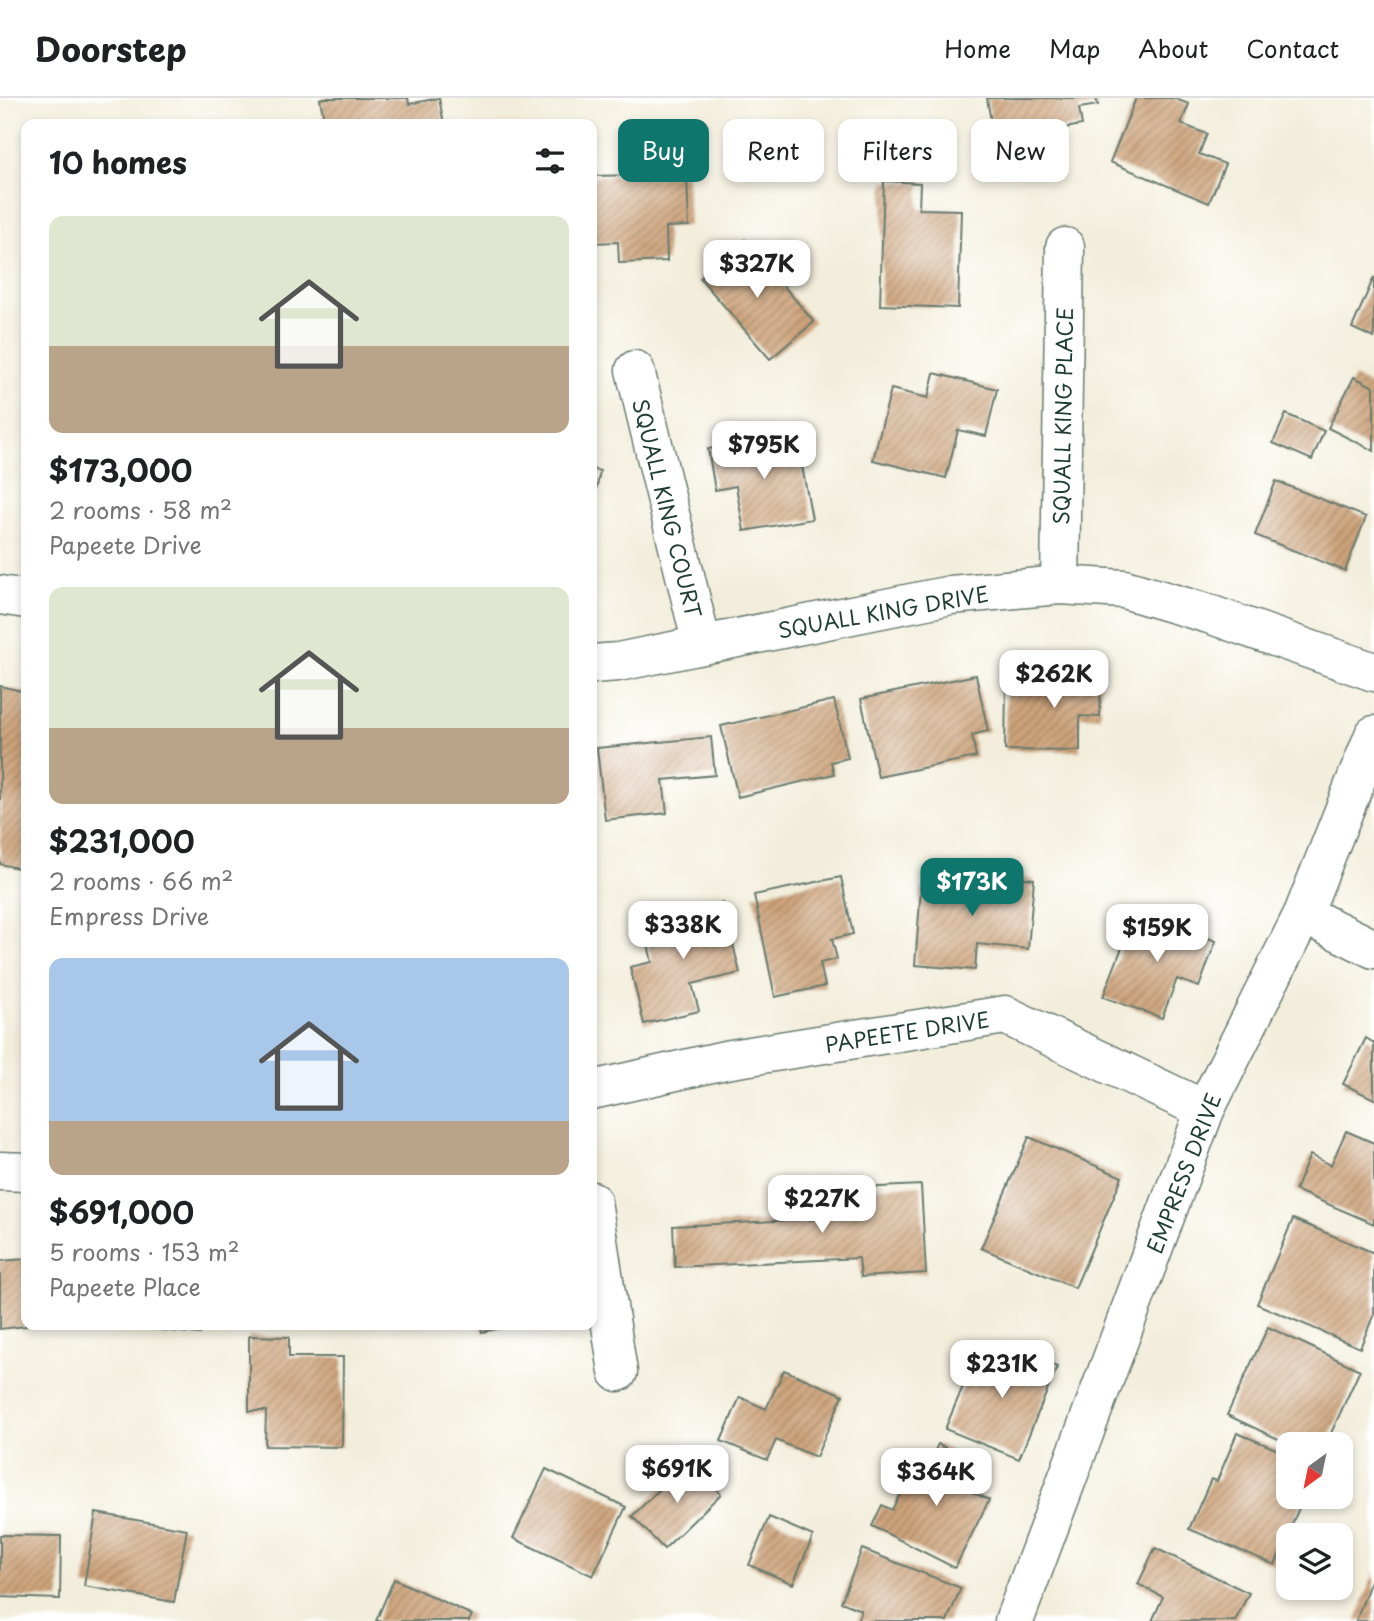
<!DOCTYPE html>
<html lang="en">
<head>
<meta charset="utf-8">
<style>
  :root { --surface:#fff; --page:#f2f2f2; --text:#202124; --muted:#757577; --line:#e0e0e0; --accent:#0f766e }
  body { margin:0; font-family:"Playpen Sans",sans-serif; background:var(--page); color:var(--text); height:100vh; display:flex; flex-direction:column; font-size:26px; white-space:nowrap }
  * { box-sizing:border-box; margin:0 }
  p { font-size:23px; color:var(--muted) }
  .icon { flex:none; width:38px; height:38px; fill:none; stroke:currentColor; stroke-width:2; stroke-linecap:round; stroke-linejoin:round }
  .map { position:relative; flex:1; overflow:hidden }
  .sheet { position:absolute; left:21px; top:21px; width:576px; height:1211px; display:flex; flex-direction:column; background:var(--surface); border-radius:14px; box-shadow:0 4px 10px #0003 }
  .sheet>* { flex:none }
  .guide { position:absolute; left:618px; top:21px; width:651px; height:63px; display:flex; gap:14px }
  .needle { width:46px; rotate:213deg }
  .fabs { position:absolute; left:1276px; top:1334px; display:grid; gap:14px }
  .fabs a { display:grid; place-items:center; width:77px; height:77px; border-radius:14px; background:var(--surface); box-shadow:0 4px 10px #0003; font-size:35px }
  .price { position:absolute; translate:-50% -60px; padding:0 16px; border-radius:14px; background:#fff; color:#222; font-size:23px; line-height:46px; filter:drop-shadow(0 2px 4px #0008) }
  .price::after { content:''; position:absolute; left:50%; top:42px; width:21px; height:16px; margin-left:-10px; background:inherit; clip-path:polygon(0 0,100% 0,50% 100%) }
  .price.active { background:var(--accent); color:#fff }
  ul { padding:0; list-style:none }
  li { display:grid; align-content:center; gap:14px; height:371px; padding:0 28px }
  li span { display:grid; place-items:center; height:217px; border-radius:14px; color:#555 }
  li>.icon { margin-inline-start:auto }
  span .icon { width:126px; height:126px; fill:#fffc; stroke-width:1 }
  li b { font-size:30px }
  h2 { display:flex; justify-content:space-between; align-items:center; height:84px; padding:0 28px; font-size:30px }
  .pill { padding:0 24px; border-radius:14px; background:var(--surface); box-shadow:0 4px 10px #0003; font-size:24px; line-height:63px }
  .pill.active { background:var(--accent); color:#fff }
  header { display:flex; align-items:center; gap:42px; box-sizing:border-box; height:98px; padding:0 35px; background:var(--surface); border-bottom:2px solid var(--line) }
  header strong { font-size:33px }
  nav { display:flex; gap:38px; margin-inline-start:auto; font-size:24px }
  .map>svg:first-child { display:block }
</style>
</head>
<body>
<header>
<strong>Doorstep</strong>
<nav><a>Home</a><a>Map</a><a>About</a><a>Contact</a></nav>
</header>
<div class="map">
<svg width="1374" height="1523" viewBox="0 0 1374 1523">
  <defs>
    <pattern id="building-hatch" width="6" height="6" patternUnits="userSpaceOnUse" patternTransform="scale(1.75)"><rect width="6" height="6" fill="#cda37a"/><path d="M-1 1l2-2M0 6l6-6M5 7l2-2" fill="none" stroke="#a68665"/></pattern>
  </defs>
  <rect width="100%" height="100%" fill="#fff"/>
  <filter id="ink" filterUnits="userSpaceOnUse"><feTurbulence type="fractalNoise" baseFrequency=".0143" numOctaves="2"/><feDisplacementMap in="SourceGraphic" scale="14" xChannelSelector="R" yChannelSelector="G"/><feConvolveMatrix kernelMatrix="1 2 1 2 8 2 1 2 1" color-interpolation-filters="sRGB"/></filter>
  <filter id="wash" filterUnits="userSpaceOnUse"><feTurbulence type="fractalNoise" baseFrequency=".00686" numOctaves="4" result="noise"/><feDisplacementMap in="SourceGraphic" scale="28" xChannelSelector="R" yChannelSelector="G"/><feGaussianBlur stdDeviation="1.57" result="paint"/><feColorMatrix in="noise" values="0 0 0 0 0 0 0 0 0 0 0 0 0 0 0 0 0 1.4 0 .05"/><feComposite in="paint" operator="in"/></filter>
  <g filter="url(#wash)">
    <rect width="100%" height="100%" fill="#f3eedc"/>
    <g id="blocks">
      <g fill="url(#building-hatch)">
        <polygon points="324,0 408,0 409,6 439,0 444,26 325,26 320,1"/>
        <polygon points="987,0 1096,0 1098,7 1079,10 1082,27 994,42"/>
        <polygon points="1136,0 1173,0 1189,6 1181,26 1207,36 1199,56 1225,66 1209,105 1110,64"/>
        <polygon points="687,76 689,128 666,129 667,163 619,165 618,144 592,145 592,78"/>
        <polygon points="884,83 920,85 919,111 961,112 958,210 880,207"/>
        <polygon points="745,142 814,224 770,261 700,180"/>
        <polygon points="1374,179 1374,240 1352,230"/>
        <polygon points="934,275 997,291 986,338 958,332 946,380 873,362 891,291 928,300"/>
        <polygon points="1354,279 1374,289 1374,353 1328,330"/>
        <polygon points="1286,316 1324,333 1312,362 1273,345"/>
        <polygon points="796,336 812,421 744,433 736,388 715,392 708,351"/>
        <polygon points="592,371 600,373 593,408 592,408"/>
        <polygon points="1276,383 1366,419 1345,473 1255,437"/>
        <polygon points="1050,565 1101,566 1100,619 1080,618 1080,653 1005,652 1006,591 1050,592"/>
        <polygon points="976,577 988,633 972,637 976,659 878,679 861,601"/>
        <polygon points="0,588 26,594 26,772 0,766"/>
        <polygon points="834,602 848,660 831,664 834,676 738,699 721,628"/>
        <polygon points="711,639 715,677 663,682 667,715 605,722 597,650"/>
        <polygon points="937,772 1034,781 1028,851 977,846 975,872 915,867 921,791 935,792"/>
        <polygon points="841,779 853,836 832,841 837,861 820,865 825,888 775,899 754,797"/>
        <polygon points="723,805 740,875 692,886 699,913 644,926 630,869 652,864 643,824"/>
        <polygon points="1136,813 1216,843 1199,889 1177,881 1162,920 1103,899"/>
        <polygon points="1366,940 1374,945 1374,1001 1343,986"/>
        <polygon points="1346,1033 1374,1045 1374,1126 1295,1092 1310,1057 1331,1067"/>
        <polygon points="1029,1039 1122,1079 1075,1190 981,1150"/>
        <polygon points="921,1087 926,1175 861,1179 859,1160 675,1169 673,1128 819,1121 817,1092"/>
        <polygon points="1293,1121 1374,1155 1374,1216 1360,1250 1257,1206"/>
        <polygon points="26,1161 26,1228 0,1231 0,1163"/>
        <polygon points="132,1227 201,1227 200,1236 131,1229"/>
        <polygon points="480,1227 510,1227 510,1228 482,1234"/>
        <polygon points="1268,1229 1360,1272 1326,1346 1289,1346 1227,1317"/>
        <polygon points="249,1238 289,1239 289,1259 343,1259 342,1349 265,1348 266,1313 249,1313"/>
        <polygon points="1000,1245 1057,1269 1019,1361 945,1331 975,1260 991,1267"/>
        <polygon points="784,1272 843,1297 816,1359 776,1342 767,1362 721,1343 740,1299 766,1311"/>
        <polygon points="1237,1335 1288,1356 1288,1398 1304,1398 1275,1467 1189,1431 1211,1381 1217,1383"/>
        <polygon points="938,1346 976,1366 964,1390 989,1402 955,1470 872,1428 882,1407 892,1412 917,1362 928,1367"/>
        <polygon points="689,1363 721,1396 664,1451 632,1418"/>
        <polygon points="546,1371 626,1409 593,1478 513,1440"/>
        <polygon points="96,1415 187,1431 174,1504 84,1488"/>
        <polygon points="769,1419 813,1438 793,1486 749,1467"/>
        <polygon points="0,1437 61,1438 60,1501 0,1499"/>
        <polygon points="1155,1450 1249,1495 1235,1523 1152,1523 1163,1499 1138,1486"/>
        <polygon points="862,1451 961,1490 947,1523 857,1523 861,1512 841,1504"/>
        <polygon points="1374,1474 1374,1523 1356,1523"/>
        <polygon points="394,1481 472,1517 469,1523 376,1523"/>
      </g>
    </g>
  </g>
  <g filter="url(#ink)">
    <use href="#blocks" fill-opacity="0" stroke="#697b6f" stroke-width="2"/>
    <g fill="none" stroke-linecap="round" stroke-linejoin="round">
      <defs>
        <g id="minor">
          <polyline points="635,272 702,547"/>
          <polyline points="1060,487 1065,149"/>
          <polyline points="0,497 26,501"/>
          <polyline points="592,566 618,564 951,497 1060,487 1124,491 1209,516 1374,574"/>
          <polyline points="1303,816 1374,851"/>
          <polyline points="592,992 725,962 1005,917 1205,1012"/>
          <polyline points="0,1073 26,1074"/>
          <polyline points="592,1103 618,1274"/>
          <polyline points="1014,1523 1205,1012 1303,816 1374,637"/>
        </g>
      </defs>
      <use href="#minor" stroke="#697b6f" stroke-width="41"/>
      <use href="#minor" stroke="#fff" stroke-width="38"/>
    </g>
  </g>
  <g text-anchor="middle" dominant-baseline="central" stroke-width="6" stroke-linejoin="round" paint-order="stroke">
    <g font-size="21" fill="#1f3d34" stroke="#fff">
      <text transform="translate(1062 318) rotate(-89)">SQUALL KING PLACE</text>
      <text transform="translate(668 410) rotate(76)">SQUALL KING COURT</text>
      <text transform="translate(883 513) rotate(-10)">SQUALL KING DRIVE</text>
      <text transform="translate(907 933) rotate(-9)">PAPEETE DRIVE</text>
      <text transform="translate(1183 1075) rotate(-69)">EMPRESS DRIVE</text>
    </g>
  </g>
</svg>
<div class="fabs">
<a><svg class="needle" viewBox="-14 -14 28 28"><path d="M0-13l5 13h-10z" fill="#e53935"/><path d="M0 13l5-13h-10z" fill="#757577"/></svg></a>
<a><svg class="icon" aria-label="layers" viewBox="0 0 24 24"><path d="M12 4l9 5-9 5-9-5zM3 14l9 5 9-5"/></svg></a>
</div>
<b class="price" style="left:757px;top:202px">$327K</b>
<b class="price" style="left:764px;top:383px">$795K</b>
<b class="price" style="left:1054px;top:612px">$262K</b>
<b class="price active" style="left:972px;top:820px">$173K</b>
<b class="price" style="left:683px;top:863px">$338K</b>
<b class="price" style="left:1157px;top:866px">$159K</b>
<b class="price" style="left:822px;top:1137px">$227K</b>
<b class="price" style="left:1002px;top:1302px">$231K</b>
<b class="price" style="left:677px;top:1407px">$691K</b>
<b class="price" style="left:936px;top:1410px">$364K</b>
<div class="guide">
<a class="pill active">Buy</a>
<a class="pill">Rent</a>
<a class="pill">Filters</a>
<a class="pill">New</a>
</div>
<section class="sheet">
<h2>10 homes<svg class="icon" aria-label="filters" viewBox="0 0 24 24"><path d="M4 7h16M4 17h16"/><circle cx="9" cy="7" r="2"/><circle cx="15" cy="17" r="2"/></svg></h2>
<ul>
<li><span style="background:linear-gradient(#dfe7d0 60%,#b9a48a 0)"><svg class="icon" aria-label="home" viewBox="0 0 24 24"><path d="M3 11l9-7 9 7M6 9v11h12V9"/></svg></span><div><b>$173,000</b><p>2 rooms · 58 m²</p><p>Papeete Drive</p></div></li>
<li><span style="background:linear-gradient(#dfe7d0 65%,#b9a48a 0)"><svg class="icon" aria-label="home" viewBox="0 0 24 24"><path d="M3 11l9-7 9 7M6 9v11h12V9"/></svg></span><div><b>$231,000</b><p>2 rooms · 66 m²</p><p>Empress Drive</p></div></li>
<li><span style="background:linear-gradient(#a9c7e8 75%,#b9a48a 0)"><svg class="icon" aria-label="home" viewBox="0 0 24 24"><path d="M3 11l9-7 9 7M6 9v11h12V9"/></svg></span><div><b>$691,000</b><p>5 rooms · 153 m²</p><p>Papeete Place</p></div></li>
</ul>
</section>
</div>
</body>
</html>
